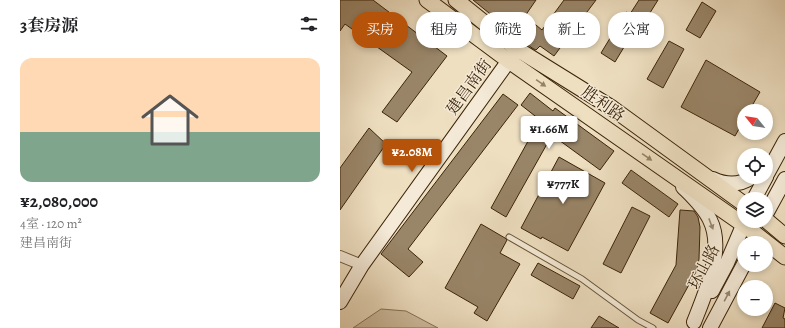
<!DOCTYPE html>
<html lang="zh">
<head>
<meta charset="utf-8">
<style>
  :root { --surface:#fff; --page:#f2f2f2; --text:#202124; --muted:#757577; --line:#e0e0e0; --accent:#b45309 }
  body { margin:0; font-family:Alegreya,"Noto Serif SC",serif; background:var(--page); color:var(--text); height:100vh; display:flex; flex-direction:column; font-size:15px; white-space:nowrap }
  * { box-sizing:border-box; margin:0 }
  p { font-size:13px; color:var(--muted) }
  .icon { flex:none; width:22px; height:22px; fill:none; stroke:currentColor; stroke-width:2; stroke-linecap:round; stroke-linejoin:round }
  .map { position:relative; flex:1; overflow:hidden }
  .side { display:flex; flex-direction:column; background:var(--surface); width:340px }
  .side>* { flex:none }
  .top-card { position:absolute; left:12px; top:12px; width:373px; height:36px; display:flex; gap:8px }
  .needle { width:26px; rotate:300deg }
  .controls { position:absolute; left:397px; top:104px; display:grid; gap:8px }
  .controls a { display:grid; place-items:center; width:36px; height:36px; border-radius:50%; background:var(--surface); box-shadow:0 2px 6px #0003; font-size:20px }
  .price { position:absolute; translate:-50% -34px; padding:0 9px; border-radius:4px; background:#fff; color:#222; font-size:13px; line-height:26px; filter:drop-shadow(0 1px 2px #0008) }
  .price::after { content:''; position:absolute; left:50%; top:24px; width:12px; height:9px; margin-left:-6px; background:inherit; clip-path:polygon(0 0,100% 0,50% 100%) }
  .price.selected { background:var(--accent); color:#fff }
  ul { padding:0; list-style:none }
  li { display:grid; align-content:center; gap:8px; height:212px; padding:0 20px }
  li+li { border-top:1px solid var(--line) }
  li span { display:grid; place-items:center; height:124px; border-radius:12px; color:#555 }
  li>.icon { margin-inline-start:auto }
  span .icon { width:72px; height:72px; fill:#fffc; stroke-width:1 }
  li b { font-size:17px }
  h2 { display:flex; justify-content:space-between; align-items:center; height:48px; padding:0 20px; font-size:17px }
  .pill { padding:0 14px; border-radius:16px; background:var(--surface); box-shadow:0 2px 6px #0003; font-size:14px; line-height:36px }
  .pill.selected { background:var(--accent); color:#fff }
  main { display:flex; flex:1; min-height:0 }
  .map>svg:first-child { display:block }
</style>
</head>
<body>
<main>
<section class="side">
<h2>3套房源<svg class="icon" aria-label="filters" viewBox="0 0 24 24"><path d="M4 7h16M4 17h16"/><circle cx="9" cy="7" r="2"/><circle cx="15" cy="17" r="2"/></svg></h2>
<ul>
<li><span style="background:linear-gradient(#ffd9b3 60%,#7fa58c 0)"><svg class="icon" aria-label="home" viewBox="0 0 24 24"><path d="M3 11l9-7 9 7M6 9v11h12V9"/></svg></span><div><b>¥2,080,000</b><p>4室 · 120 m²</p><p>建昌南街</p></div></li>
</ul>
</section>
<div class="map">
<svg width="445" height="328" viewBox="0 0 445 328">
  <rect width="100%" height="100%" fill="#eedfc1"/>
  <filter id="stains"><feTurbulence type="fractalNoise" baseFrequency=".005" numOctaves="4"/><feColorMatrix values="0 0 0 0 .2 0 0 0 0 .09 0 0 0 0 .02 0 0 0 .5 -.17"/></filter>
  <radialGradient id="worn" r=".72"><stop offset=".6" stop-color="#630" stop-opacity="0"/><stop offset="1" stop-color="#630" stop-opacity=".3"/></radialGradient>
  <polygon fill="#d0bfa2" stroke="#867255" points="41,309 66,311 98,328 13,328"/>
  <g fill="#998568" stroke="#3c2408">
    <polygon points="0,0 33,0 107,56 57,122 42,112 72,72 5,24 0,31"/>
    <polygon points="133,0 196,0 185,16 202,30 224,0 256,0 214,56 200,46 196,50 192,48"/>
    <polygon points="299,0 318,0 308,16 304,14 275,62 261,53 286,12 290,14"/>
    <polygon points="362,2 376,11 360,38 346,30"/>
    <polygon points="329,41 344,49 323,88 307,79"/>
    <polygon points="366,60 420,92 409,111 404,111 404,120 395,136 341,107"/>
    <polygon points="190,93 213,111 215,108 274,151 260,170 212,135 166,217 151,208 192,134 195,136 204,123 181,105"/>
    <polygon points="163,94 178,105 68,249 83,262 69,277 41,254"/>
    <polygon points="29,128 46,144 0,210 0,168"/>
    <polygon points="219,157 265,183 228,251 202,237 201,239 181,228"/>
    <polygon points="291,170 338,204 329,217 282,183"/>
    <polygon points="292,207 310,216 281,273 263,264"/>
    <polygon points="340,210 354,211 358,217 360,227 359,259 357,270 328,323 310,313 336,265"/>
    <polygon points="141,224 165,238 167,240 160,253 180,264 147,321 134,313 138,307 105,288"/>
    <polygon points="198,263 240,286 233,299 191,275"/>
    <polygon points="435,303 445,308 443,318 445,319 445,328 422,328"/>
    <polygon points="259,316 279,328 251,328"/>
  </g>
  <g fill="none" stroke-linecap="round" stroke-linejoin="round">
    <defs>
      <polyline id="lane" points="169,237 242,279 298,320 313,328"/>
      <polyline id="street" points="0,256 22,265"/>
      <g id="secondary">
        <polyline points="426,176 445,141"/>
        <path d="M373,179c13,6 26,7 39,-2"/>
        <path d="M343,187c10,10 21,20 27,33 15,30 -5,74 -16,102"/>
        <polyline points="414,199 426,177"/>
        <polyline points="426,214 445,179"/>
        <polyline points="372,291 387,263 405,221"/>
        <polyline points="0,302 22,265 175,52"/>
        <polyline points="370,328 404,264"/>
      </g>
      <g id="primary">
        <polyline points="87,0 169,61 404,225 445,257"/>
        <polyline points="116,0 177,49 272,108 404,204"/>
        <polyline points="426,220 445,236"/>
      </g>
    </defs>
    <use href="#lane" stroke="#685336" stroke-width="7"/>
    <use href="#street" stroke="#685336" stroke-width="12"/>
    <use href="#secondary" stroke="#3c2408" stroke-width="16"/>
    <use href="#primary" stroke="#3c2408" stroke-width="17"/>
    <use href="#lane" stroke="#f4ead7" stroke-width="5"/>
    <use href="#street" stroke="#f4ead7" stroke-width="10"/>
    <use href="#secondary" stroke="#f4ead7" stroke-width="14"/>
    <use href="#primary" stroke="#eedfc1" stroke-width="15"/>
  </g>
  <defs><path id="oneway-solid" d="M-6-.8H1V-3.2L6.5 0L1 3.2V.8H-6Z"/></defs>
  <g fill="#958264">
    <use href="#oneway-solid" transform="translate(201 83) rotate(35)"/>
    <use href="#oneway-solid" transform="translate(307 157) rotate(35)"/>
  </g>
  <g fill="#988770">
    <use href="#oneway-solid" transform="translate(371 224) rotate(69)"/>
    <use href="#oneway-solid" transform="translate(387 296) rotate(-62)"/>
  </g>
  <g text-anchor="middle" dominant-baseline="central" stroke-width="3" stroke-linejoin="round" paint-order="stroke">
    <g font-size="16" fill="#3c2408" stroke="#f4ead7">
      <text transform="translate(129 87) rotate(-54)">建昌南街</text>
      <text transform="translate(263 104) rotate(35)">胜利路</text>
      <text transform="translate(364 267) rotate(-62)">环山路</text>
    </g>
  </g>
  <rect width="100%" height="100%" filter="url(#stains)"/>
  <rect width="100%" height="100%" fill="url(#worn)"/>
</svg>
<div class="controls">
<a><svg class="needle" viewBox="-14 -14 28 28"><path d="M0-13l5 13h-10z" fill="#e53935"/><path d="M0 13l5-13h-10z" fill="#757577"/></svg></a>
<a><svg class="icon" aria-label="locate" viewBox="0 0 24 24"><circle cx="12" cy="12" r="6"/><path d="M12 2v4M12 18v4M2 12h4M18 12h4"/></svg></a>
<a><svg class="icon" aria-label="layers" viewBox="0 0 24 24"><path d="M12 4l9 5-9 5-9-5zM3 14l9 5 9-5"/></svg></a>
<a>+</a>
<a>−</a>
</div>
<b class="price" style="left:209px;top:150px">¥1.66M</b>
<b class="price selected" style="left:72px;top:173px">¥2.08M</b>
<b class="price" style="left:223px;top:205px">¥777K</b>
<div class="top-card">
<a class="pill selected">买房</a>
<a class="pill">租房</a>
<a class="pill">筛选</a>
<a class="pill">新上</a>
<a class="pill">公寓</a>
</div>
</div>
</main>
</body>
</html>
